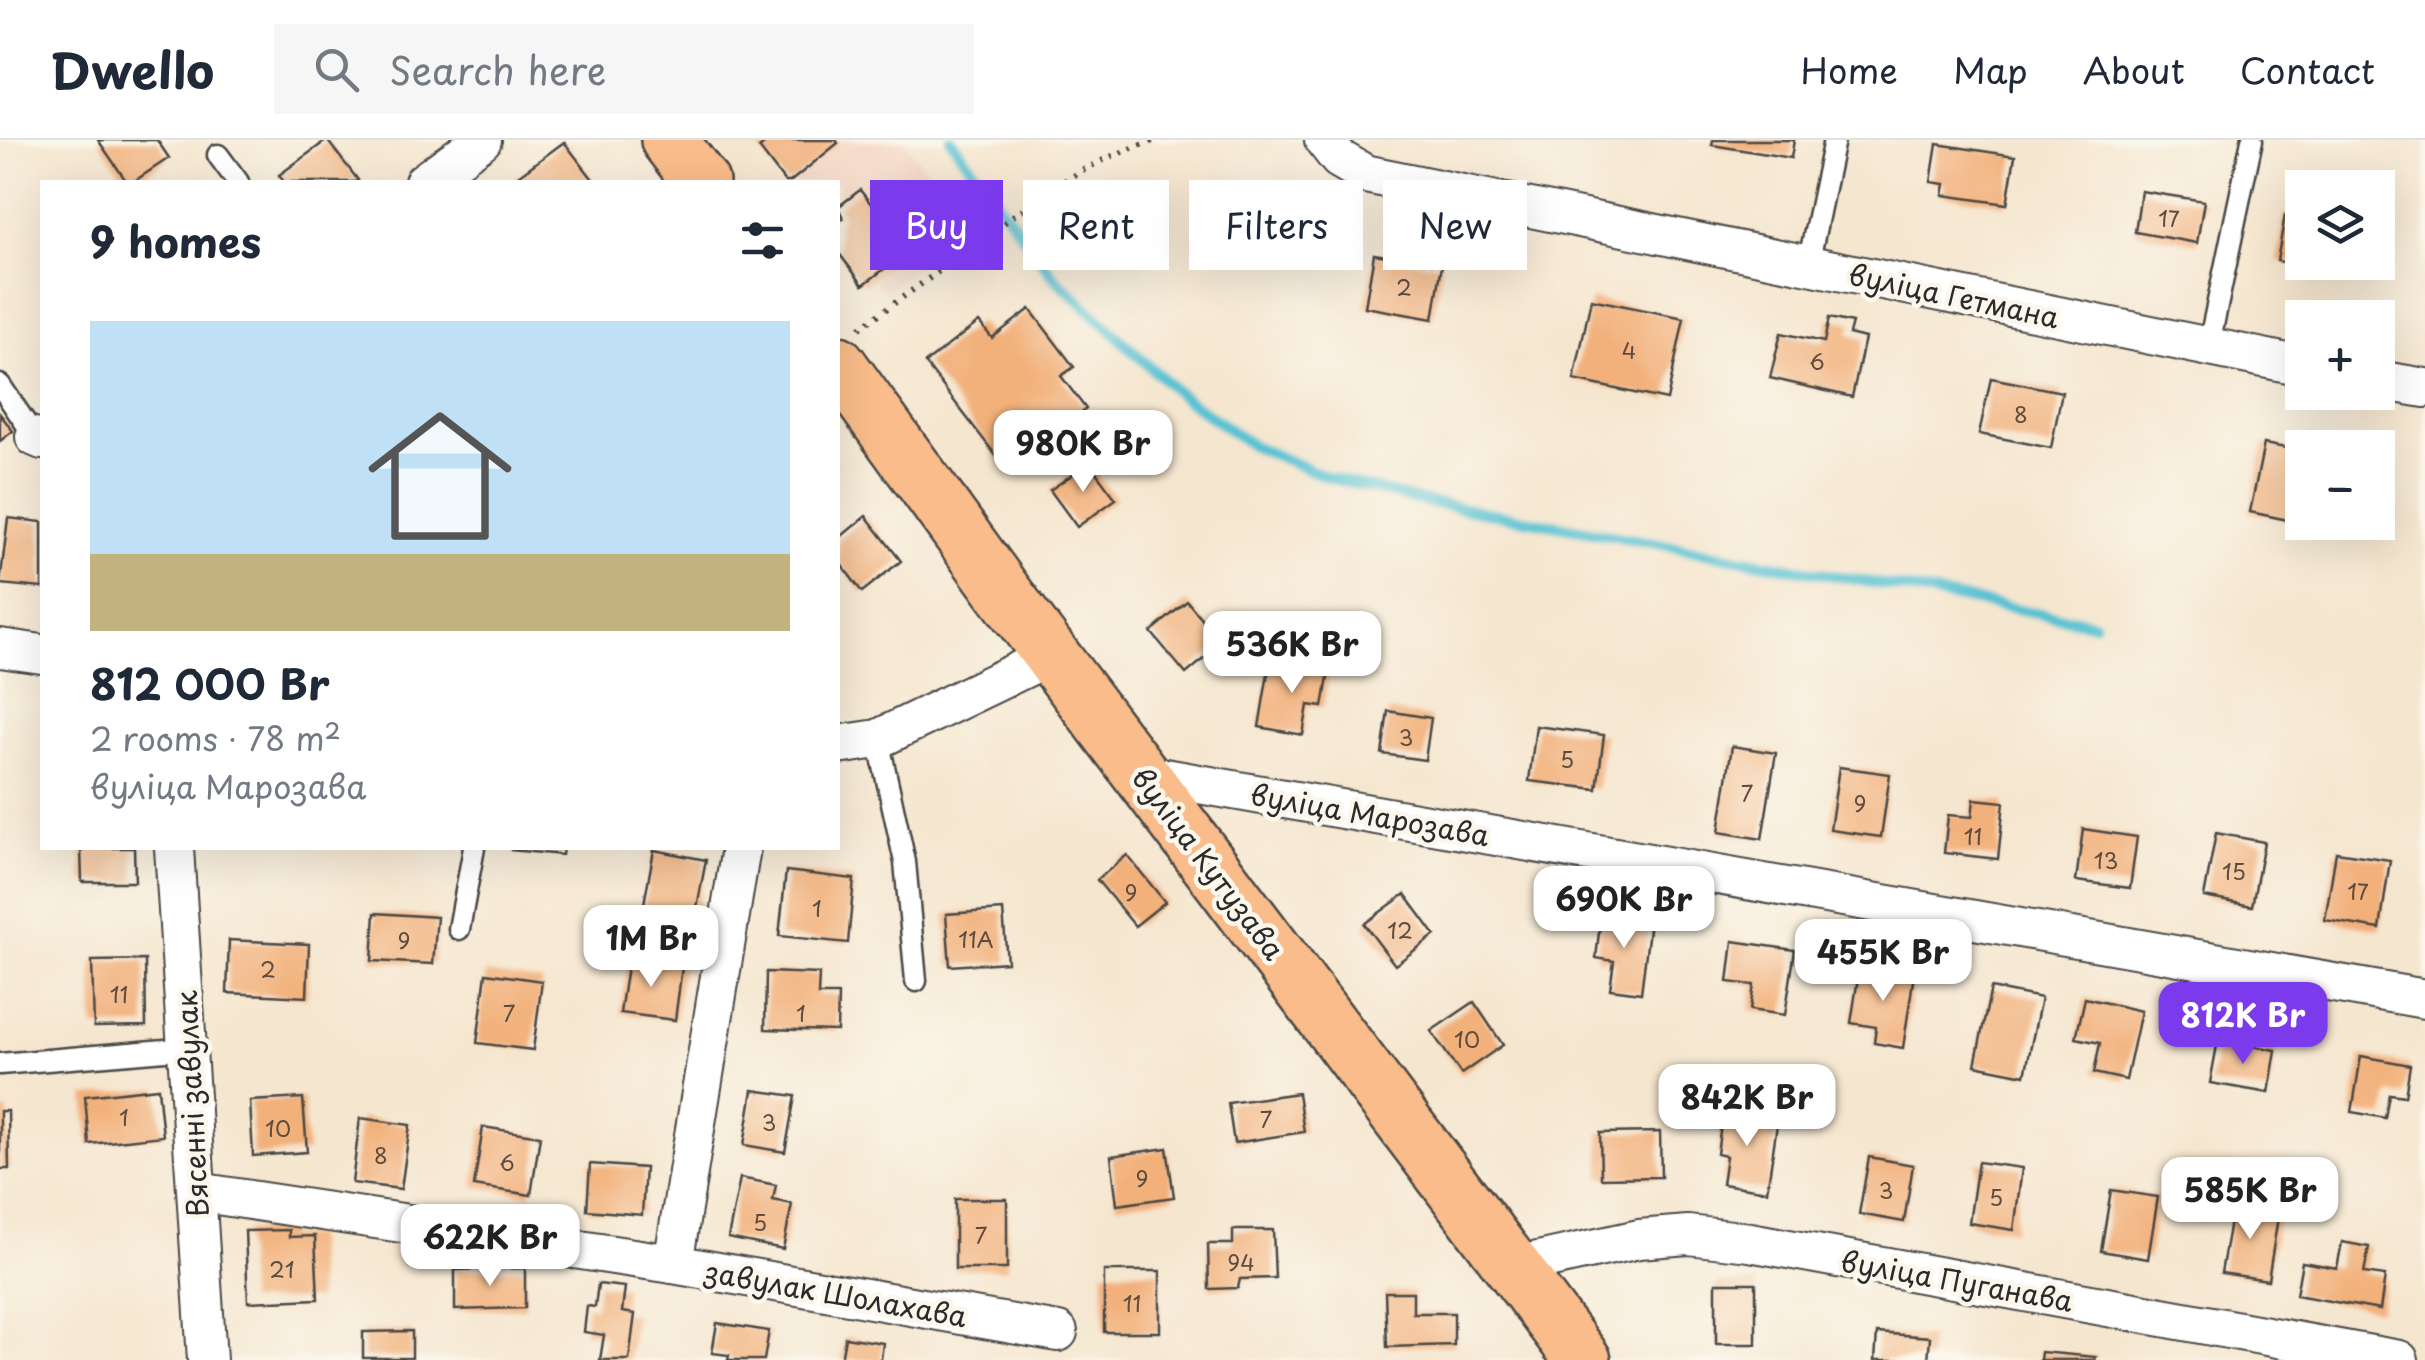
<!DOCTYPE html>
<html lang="en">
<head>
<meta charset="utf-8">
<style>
  :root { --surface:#fff; --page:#f6f6f7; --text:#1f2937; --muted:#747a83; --line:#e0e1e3; --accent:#7c3aed }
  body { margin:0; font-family:"Playpen Sans",sans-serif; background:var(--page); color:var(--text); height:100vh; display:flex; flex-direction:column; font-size:38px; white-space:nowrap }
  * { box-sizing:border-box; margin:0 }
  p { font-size:32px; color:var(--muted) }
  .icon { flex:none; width:55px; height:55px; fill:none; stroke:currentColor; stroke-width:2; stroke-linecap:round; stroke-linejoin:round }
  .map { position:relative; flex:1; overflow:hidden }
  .details { position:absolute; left:40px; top:40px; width:800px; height:670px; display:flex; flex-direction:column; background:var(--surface); border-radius:0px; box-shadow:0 10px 40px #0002 }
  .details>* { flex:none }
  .hud { position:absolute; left:870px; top:40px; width:950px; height:90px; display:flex; gap:20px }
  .buttons { position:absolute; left:2285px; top:30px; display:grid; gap:20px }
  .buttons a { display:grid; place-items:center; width:110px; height:110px; border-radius:0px; background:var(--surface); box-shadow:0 10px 40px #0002; font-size:50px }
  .price { position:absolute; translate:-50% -85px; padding:0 22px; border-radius:20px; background:#fff; color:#222; font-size:32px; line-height:65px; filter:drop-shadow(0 2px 5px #0008) }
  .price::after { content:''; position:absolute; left:50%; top:60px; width:30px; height:22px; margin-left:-15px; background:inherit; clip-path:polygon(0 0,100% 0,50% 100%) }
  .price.active { background:var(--accent); color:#fff }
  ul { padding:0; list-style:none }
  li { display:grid; align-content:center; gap:20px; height:530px; padding:0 50px }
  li+li { border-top:2px solid var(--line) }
  li span { display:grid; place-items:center; height:310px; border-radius:0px; color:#555 }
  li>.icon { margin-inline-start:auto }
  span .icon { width:180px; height:180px; fill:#fffc; stroke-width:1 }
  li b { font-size:42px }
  h2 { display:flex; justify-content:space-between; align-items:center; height:120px; padding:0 50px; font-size:42px }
  .tag { padding:0 35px; border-radius:0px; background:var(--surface); box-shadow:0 10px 40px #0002; font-size:35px; line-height:90px }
  .tag.active { background:var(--accent); color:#fff }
  header { display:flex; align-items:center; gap:60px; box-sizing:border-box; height:140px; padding:0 50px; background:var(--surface); border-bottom:2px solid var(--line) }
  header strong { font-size:48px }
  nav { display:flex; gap:55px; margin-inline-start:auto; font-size:35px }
  .search { width:700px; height:90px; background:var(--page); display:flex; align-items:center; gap:25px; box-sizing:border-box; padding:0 35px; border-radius:0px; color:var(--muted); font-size:38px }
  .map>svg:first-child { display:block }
</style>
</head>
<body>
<header>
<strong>Dwello</strong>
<div class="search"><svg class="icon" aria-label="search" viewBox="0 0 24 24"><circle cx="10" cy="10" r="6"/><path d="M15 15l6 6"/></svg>Search here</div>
<nav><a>Home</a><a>Map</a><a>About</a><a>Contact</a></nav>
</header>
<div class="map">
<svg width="2425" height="1220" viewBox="0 0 2425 1220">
  <rect width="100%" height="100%" fill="#fbf7ec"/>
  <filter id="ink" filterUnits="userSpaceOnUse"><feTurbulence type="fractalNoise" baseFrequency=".01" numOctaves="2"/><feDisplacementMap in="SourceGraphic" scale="20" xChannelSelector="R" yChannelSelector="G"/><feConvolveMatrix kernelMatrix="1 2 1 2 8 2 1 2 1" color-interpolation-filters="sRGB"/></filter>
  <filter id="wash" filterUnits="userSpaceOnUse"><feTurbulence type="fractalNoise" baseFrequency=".0048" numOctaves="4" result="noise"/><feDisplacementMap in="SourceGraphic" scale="40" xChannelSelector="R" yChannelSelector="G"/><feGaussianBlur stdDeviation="2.25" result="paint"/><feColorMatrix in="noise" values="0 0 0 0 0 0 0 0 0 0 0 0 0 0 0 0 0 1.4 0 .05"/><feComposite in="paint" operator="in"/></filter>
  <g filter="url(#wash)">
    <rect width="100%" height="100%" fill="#f5e6cf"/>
    <polygon fill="#f4d3c0" points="769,0 903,0 970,87 885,151 873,137 863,145 838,112 838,42 785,42 759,8"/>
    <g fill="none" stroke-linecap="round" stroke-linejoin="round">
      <polyline stroke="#58c2d3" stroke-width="11" points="951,0 1054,137 1179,254 1251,305 1327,337 1412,359 2094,483"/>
    </g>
    <g id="blocks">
      <g fill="#f2b07a">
        <polygon points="98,0 157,0 169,18 133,42 127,42"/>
        <polygon points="327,0 358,40 354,42 284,42 279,35"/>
        <polygon points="769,0 836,0 838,3 790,42 785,42 759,8"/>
        <polygon points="1713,0 1794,0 1791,18 1712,5"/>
        <polygon points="564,2 595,42 510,42"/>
        <polygon points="1937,4 2015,16 2007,64 1943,55 1945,44 1931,42"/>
        <polygon points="860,50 908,111 863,145 838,112 838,82 843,78 838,67"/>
        <polygon points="2141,51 2204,61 2197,103 2135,92"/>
        <polygon points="2285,75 2302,78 2302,122 2350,122 2349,132 2277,121"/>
        <polygon points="1374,114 1442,125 1433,179 1365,167"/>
        <polygon points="1591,159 1684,178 1667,260 1574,240"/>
        <polygon points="1030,169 1074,227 1061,236 1086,269 1007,330 925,223 979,182 992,198"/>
        <polygon points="1829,178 1852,183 1849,194 1865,198 1852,257 1770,238 1781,193 1824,202"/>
        <polygon points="1991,238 2062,252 2051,308 1979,294"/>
        <polygon points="0,274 13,291 0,301"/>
        <polygon points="2264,304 2302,311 2302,383 2250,372"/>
        <polygon points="1089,323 1116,359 1077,387 1050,350"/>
        <polygon points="866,376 901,421 862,452 838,420 838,399"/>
        <polygon points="8,378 42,382 42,448 0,444"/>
        <polygon points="1187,461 1222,504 1186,534 1151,492"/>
        <polygon points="1270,521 1329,531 1323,567 1308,565 1303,595 1259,587"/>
        <polygon points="1388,571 1431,578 1425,620 1382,614"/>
        <polygon points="1536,586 1604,595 1597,649 1529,641"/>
        <polygon points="1732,606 1776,613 1762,699 1719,692"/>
        <polygon points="1839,627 1890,634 1881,697 1830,690"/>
        <polygon points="1974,659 2004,662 1998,719 1944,713 1948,675 1972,677"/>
        <polygon points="2083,689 2137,697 2130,748 2076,741"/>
        <polygon points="2216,693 2264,702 2252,766 2204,757"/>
        <polygon points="81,708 134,708 135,742 82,742"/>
        <polygon points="511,708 563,708 562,715 511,710"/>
        <polygon points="654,710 706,720 695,778 643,769"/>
        <polygon points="2336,712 2390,720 2380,789 2325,780"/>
        <polygon points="1127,715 1165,762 1135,786 1097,740"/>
        <polygon points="786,731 854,739 848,803 779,796"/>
        <polygon points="1405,754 1435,795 1395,825 1364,784"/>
        <polygon points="1003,770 1007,822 950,826 946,774"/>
        <polygon points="375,773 437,777 433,824 372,821"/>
        <polygon points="1601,775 1650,781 1641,853 1610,849 1614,821 1596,818"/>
        <polygon points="229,800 309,804 307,857 227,853"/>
        <polygon points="1733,801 1795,810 1785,875 1750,870 1754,845 1728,842"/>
        <polygon points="145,820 146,886 94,887 92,821"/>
        <polygon points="628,820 682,827 675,880 620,873"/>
        <polygon points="1860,825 1914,834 1903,908 1874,903 1876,887 1851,883"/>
        <polygon points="766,832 819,834 818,855 838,855 837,891 765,889"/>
        <polygon points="486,833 542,841 533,910 477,903"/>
        <polygon points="1991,848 2041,858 2025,935 1975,925"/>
        <polygon points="2085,858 2141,871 2126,940 2094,933 2100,903 2076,898"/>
        <polygon points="1474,862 1503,905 1461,934 1431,891"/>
        <polygon points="2218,900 2276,910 2269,953 2210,943"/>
        <polygon points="2361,916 2410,925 2405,956 2389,954 2385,978 2352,972"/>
        <polygon points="158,948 163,996 89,1004 85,956"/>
        <polygon points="753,950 795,956 785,1012 744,1005"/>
        <polygon points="1298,953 1304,992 1234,1003 1228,963"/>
        <polygon points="303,958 307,1012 253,1016 250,961"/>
        <polygon points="1723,970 1778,978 1767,1051 1722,1044 1726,1016 1717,1014"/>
        <polygon points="0,971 8,971 9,1029 0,1029"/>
        <polygon points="360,978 410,985 401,1049 352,1043"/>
        <polygon points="483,987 540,996 531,1055 474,1046"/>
        <polygon points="1660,992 1661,1037 1601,1038 1600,993"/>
        <polygon points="1167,1008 1174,1057 1117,1065 1111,1016"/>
        <polygon points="1869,1017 1913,1025 1904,1082 1859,1074"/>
        <polygon points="1978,1022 2022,1028 2014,1090 1969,1083"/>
        <polygon points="590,1024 645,1028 642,1075 587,1070"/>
        <polygon points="740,1038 776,1045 773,1060 792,1064 783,1109 728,1098"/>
        <polygon points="2111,1050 2158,1057 2148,1119 2101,1111"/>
        <rect x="955" y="1059" width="52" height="70"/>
        <polygon points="2233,1064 2279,1071 2268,1140 2221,1133"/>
        <polygon points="289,1090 289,1097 315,1096 318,1159 248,1162 245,1091"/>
        <polygon points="1233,1090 1273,1090 1275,1138 1240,1139 1238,1148 1209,1149 1208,1104 1233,1104"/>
        <polygon points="2342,1102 2369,1107 2364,1133 2385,1136 2380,1170 2296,1155 2302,1122 2337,1128"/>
        <polygon points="525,1128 525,1168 455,1170 455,1130"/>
        <rect x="1104" y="1131" width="56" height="61"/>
        <rect x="1716" y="1143" width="40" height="61"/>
        <polygon points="598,1144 625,1147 622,1172 635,1174 629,1220 600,1220 604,1195 584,1192 587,1166 595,1167"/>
        <polygon points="1385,1152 1413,1152 1413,1173 1454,1173 1454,1205 1387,1207"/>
        <polygon points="717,1183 769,1191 764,1220 728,1220 729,1215 712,1213"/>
        <polygon points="412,1191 412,1218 363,1218 363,1192"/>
        <polygon points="1877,1193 1930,1197 1928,1220 1875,1220"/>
        <polygon points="845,1197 883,1203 881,1220 841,1220"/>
        <polygon points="2041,1212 2096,1217 2095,1220 2040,1220"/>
      </g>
    </g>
  </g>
  <g filter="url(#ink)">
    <use href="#blocks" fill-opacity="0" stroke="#494744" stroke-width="2.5"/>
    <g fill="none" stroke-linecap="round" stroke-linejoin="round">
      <defs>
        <g id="lane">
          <polyline points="218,15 238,42"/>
          <polyline points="1808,125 1834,0"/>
          <polyline points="2208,209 2252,0"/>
          <polyline points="0,245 35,297"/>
          <polyline points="878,599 905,722 916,841"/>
          <polyline points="459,789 474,708"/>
          <polyline points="0,924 189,908"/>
        </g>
        <g id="street">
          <polyline points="1324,0 1339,19 1365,34 2302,226"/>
          <polyline points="424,42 482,0"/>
          <polyline points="2378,240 2425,248"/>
          <polyline points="35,297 42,300"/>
          <polyline points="0,508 42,514"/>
          <polyline points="838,605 878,599 1052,515"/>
          <polyline points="1142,634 2425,859"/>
          <polyline points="174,708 207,1220"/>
          <polyline points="197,1052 673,1124 1058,1192"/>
          <polyline points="673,1124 741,708"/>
          <polyline points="1515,1126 1639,1099 1688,1095 1750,1102 2399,1220"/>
        </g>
        <g id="primary">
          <polyline points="669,0 701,42"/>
          <polyline points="838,224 1002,450 1583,1220"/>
        </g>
      </defs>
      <use href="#lane" stroke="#494744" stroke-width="25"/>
      <use href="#street" stroke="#494744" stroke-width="42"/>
      <use href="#primary" stroke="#494744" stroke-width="60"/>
      <path stroke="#494744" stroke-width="6" stroke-dasharray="2.5 8" stroke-linecap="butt" d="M860,188c41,-30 83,-59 124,-90 60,-46 99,-75 172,-98"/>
      <use href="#lane" stroke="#fff" stroke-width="20"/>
      <use href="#street" stroke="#fff" stroke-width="38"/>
      <use href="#primary" stroke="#f9bc8a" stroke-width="55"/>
    </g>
  </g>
  <g text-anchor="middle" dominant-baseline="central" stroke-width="9" stroke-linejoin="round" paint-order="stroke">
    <g font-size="22" fill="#5d4c3f">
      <text x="2169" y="77">17</text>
      <text x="1404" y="146">2</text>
      <text x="1629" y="209">4</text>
      <text x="1817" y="220">6</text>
      <text x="2021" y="273">8</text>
      <text x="1406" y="596">3</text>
      <text x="1567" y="618">5</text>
      <text x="1747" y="652">7</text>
      <text x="1860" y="662">9</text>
      <text x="1973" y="695">11</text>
      <text x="2106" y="719">13</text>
      <text x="2234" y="730">15</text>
      <text x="2358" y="750">17</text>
      <text x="1131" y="751">9</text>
      <text x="817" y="767">1</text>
      <text x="1400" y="789">12</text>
      <text x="976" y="798">11А</text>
      <text x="404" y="799">9</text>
      <text x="268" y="828">2</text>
      <text x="119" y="853">11</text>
      <text x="509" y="872">7</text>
      <text x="801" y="872">1</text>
      <text x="1467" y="898">10</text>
      <text x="124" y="976">1</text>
      <text x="1266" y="978">7</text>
      <text x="769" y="981">3</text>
      <text x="278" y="987">10</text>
      <text x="381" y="1014">8</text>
      <text x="507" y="1021">6</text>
      <text x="1142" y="1037">9</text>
      <text x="1886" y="1049">3</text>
      <text x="1996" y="1056">5</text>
      <text x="760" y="1081">5</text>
      <text x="981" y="1094">7</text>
      <text x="1241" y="1121">94</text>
      <text x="282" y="1128">21</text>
      <text x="1132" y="1162">11</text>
    </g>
    <g font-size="28" fill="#2b2b2b" stroke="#fbf7ec">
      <text transform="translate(1954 155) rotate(12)">вуліца Гетмана</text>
      <text transform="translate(1370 674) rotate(10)">вуліца Марозава</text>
      <text transform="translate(1209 723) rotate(53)">вуліца Кутузава</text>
      <text transform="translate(191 964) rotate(-93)">Вясенні завулак</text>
      <text transform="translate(1957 1140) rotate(10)">вуліца Пуганава</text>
      <text transform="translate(836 1153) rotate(10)">завулак Шолахава</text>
    </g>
  </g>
</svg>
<div class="buttons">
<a><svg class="icon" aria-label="layers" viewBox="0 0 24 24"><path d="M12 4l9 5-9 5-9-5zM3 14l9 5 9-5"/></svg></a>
<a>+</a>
<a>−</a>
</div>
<b class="price" style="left:1083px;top:355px">980K Br</b>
<b class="price" style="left:1292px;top:556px">536K Br</b>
<b class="price" style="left:1624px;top:811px">690K Br</b>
<b class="price" style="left:651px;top:850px">1M Br</b>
<b class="price" style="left:1883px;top:864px">455K Br</b>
<b class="price active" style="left:2243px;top:927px">812K Br</b>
<b class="price" style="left:1747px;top:1009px">842K Br</b>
<b class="price" style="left:2250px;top:1102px">585K Br</b>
<b class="price" style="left:490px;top:1149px">622K Br</b>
<div class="hud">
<a class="tag active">Buy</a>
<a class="tag">Rent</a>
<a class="tag">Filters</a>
<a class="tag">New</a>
</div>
<section class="details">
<h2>9 homes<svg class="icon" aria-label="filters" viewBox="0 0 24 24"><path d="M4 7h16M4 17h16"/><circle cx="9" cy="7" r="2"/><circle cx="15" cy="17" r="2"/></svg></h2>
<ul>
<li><span style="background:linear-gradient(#bfe0f5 75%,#c2b280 0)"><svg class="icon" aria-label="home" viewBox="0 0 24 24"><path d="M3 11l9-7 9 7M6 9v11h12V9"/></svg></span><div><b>812 000 Br</b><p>2 rooms · 78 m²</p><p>вуліца Марозава</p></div></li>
</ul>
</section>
</div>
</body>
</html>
